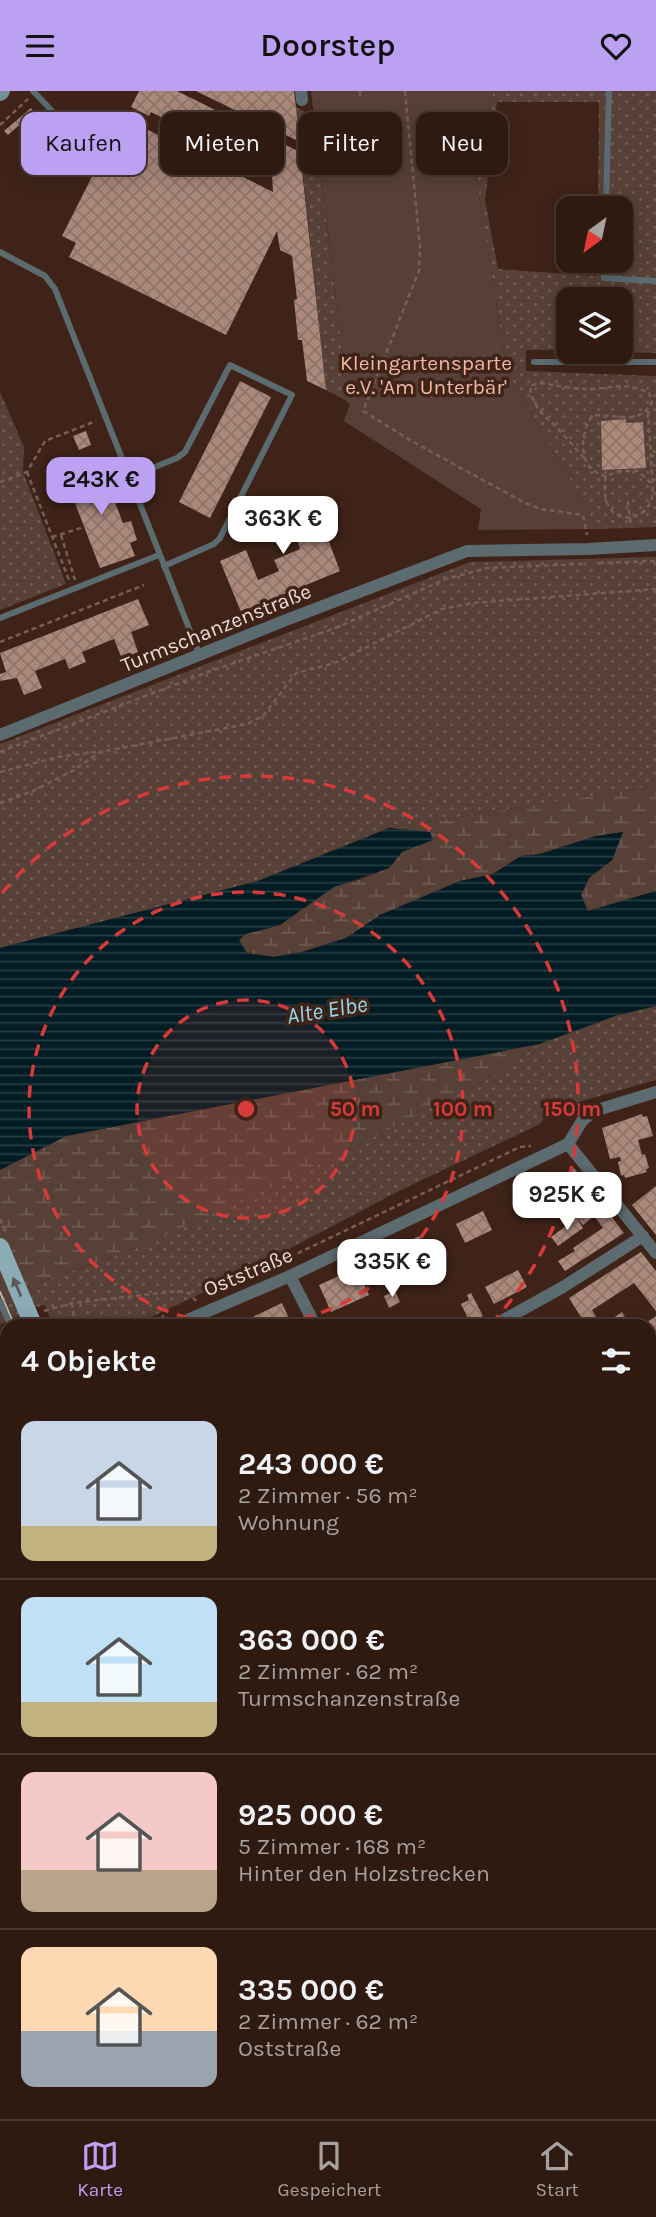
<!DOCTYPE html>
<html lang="de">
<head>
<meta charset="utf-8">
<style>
  :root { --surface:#2f1a12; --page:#37231b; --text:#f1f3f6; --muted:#a7a19f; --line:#4a3832; --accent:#bca0f2 }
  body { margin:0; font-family:Karla,sans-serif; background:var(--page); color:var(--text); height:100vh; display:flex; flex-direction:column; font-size:26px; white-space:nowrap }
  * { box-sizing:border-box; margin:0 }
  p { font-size:23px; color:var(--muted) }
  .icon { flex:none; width:38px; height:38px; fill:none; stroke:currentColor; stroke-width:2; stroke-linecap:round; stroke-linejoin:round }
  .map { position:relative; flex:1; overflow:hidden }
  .details { position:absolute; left:0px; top:1228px; width:656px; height:800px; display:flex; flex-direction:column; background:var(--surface); border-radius:21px 21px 0 0; box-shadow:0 4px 18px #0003,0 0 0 2px var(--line) }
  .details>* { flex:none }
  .top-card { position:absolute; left:21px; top:21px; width:614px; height:63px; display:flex; gap:14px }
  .needle { width:46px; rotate:213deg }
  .tools { position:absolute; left:556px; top:105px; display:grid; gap:14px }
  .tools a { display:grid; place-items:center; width:77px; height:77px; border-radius:14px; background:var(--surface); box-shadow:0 4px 18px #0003,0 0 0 2px var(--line); font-size:35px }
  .price { position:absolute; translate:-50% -60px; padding:0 16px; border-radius:14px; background:#fff; color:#222; font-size:23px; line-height:46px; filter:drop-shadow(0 2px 4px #0008) }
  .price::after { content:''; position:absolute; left:50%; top:42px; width:21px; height:16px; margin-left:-10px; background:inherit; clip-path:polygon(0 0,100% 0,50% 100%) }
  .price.selected { background:var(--accent); color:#111 }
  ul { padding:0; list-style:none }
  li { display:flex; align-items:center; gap:21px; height:175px; padding:0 21px }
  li+li { border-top:2px solid var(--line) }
  li span { display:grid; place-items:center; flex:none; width:196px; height:140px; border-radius:14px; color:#555 }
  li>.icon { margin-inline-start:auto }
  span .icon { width:84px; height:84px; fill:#fffc; stroke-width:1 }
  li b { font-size:30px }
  h2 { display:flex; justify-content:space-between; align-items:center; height:84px; padding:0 21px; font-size:30px }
  .pill { padding:0 24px; border-radius:14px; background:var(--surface); box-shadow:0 4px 18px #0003,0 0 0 2px var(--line); font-size:24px; line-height:63px }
  .pill.selected { background:var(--accent); color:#111 }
  header { display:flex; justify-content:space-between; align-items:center; height:91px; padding:0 21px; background:var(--accent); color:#111; font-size:32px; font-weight:600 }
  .dock { display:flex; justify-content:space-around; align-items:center; height:98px; border-top:2px solid var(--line); background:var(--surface); font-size:19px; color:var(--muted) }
  .dock a { display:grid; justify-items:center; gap:4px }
  .dock .selected { color:var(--accent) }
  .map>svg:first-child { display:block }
</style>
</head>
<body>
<header><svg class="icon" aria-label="menu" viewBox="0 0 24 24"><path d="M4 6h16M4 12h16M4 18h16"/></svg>Doorstep<svg class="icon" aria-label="heart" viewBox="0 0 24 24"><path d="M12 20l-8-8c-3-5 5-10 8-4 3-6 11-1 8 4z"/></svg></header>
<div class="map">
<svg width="656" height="2028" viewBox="0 0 656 2028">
  <defs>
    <pattern id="grass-dots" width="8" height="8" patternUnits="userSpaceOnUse" patternTransform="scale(1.75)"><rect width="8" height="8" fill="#574037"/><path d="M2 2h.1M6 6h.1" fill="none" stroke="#6f5b53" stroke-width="1.8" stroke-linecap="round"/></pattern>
    <pattern id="wetland-marsh" width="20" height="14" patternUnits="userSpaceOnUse" patternTransform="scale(1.75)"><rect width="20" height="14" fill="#574037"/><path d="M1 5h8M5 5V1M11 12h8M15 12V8" fill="none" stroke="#6f5b53"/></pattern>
    <pattern id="water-rules" width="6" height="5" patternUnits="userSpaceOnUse" patternTransform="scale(1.75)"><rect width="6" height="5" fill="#021c24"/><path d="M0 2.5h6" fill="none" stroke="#273c43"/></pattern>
    <pattern id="building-cross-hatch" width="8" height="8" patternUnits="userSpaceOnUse" patternTransform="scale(1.75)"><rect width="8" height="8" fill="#ab887a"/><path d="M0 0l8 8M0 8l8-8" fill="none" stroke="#8d7368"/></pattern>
  </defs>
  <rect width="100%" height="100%" fill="#3f2318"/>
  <g fill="url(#grass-dots)" fill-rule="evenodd">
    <path d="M493,0h163v262l-35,-1v-53h-52v51h-43v21l130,5v151l-58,2 -91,-158 -31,-194zM497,11h102l-1,106h23v53h-24l-1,15 -98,-7 -13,-69zM626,328v4l17,-1 3,46 -44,2 -1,-49z"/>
    <polygon points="296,16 314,26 346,291 345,309 326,299"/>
    <polygon points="0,301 24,356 23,381 66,493 0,519"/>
    <polygon points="656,466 656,695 389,737 258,790 0,857 0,653 470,471"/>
    <polygon points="656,915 656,989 550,1019 540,1033 399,1100 228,1190 136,1233 122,1231 113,1235 60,1235 57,1230 51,1230 45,1214 33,1217 0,1234 0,1205 145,1154 489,987 539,953 618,924"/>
    <polygon points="4,1293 7,1295 7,1448 0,1449 0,1294"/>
    <polygon points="7,1482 7,1651 0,1642 0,1484"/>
  </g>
  <g fill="url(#wetland-marsh)">
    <polygon points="656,695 656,800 587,820 581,804 589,787 612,769 622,741 596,745 540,763 521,765 493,783 460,790 380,824 346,847 302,861 273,866 247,862 239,849 246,843 280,834 334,795 359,789 389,777 402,761 429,741 389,737"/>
    <polygon points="539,953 489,987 325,1071 145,1154 0,1205 0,1079 66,1045"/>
  </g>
  <polygon fill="#574037" points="311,0 493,0 476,86 507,280 598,438 478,439 481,418 344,330 350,313 345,309 346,291"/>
  <g fill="url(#water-rules)">
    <polygon points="389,737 430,741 433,749 402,761 389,777 334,796 280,834 246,843 239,849 247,862 273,866 302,861 346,847 380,824 460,790 493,783 521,765 540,763 596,745 623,741 612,769 589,787 581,804 588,820 656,800 656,915 618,924 539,953 66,1045 0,1079 0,857 258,790"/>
    <polygon points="656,1669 656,1982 649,1984 649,1672"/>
    <polygon points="7,1905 7,2021 538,2021 518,2028 0,2028 0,1911"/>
  </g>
  <g fill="url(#building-cross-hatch)">
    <polygon points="139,0 177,0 300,61 326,299 307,290 302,249 298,249 294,209 297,208 292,165 280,159 277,140 226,244 69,166 76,152 62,145 122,26 273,101 272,82 151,21 149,25 131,16"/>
    <polygon points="196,0 294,0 300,51"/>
    <polygon points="31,17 34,21 8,44 4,40"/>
    <polygon points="240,290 271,306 210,427 179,411"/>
    <polygon points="626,328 626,332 643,331 646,377 602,379 601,330"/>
    <polygon points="86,340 91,354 79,359 73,345"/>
    <polygon points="100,373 123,432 131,430 137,449 130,452 135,465 100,477 65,386"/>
    <polygon points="312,406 340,480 241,521 220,470 246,459 258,489 279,480 274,469 300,458 293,436 285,449 273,443 254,451 246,432"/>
    <polygon points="138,508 149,534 131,541 138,561 122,568 114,548 82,561 86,571 69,578 65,568 35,580 42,597 24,604 17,587 0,590 0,583 6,581 0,562"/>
    <polygon points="642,1023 643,1026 647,1025 653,1045 638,1049 642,1064 645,1063 649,1077 646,1078 647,1081 625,1087 624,1084 621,1085 618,1071 621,1070 620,1066 610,1068 602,1037"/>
    <polygon points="574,1077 624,1142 565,1180 558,1170 575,1160 573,1157 603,1137 594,1125 583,1134 568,1116 577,1109 560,1088"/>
    <polygon points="656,1095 656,1144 632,1114"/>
    <polygon points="483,1120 492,1139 465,1152 456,1133"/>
    <polygon points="577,1127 583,1137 558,1155 551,1146"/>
    <polygon points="419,1145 439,1185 426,1191 422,1183 394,1197 379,1166"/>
    <polygon points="641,1161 656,1180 656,1220 634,1192 592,1219 602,1236 587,1236 569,1207"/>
    <polygon points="357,1177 369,1204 331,1221 319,1194"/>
    <polygon points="518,1179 527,1196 494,1213 485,1196"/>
    <polygon points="395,1200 400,1211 389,1217 384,1205"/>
    <polygon points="471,1202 483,1225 470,1232 461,1213 469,1209 467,1204"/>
    <polygon points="282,1212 293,1236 242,1236 240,1232"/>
    <polygon points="622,1221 631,1236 604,1236 603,1234"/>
    <polygon points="656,1225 656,1257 649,1262 649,1236 640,1236"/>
    <polygon points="649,1309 656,1320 656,1344 654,1345 649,1338"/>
    <polygon points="656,1368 656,1402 650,1405 649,1372"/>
    <polygon points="0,1510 7,1524 7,1605 0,1591"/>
    <polygon points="656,1522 656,1565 654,1566 649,1557 649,1526"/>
  </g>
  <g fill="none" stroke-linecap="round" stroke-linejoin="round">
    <g stroke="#785f55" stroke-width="2.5" stroke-dasharray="5 3.5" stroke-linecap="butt">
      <polyline points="360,0 360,9"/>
      <polyline points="405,0 420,156 419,180 363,320 415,352 525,412 541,418 583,424 587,444"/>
      <polyline points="0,34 28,8"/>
      <polyline points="648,320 651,365"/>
      <path d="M584,367c-9,-10 -18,-21 -27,-30 -13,-13 -26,-22 -27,-42l9,-3c15,2 30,5 45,6 24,1 41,-9 65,4l3,9c-13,26 -38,10 -60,14 -13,19 -15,54 14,60"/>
      <polyline points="27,381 69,489"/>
      <polyline points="0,391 27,381 45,350 96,330"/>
      <path d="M651,392l-13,-12h-19l-13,5c-10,54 43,49 46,20 2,-12 -1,-28 -1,-40h5"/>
      <polyline points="628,410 631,436"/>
      <polyline points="61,444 75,489"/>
      <polyline points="52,446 84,436"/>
      <polyline points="599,472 656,470"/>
      <polyline points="0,551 144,494"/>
      <polyline points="0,661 208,581 333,538 446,488 487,477 582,473"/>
      <polyline points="0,681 58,666 96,661"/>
      <polyline points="0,712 33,700 74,679 100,661 247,633 263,625 296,582 335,572 442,518 473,512 656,498"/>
      <polyline points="221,1199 520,1056 531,1055"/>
      <polyline points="72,1212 75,1236"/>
      <polyline points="44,1220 72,1212 178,1200 189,1202 196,1210"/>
      <polyline points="138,1236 164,1225"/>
      <polyline points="0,1687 7,1697"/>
    </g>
    <g stroke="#5c6b70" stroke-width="6">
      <polyline points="33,0 72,41"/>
      <polyline points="606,117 609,0"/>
      <polyline points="0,161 45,185 55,198 200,565"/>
      <polyline points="604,170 604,187 656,190"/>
      <polyline points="534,271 656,271"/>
      <polyline points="130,386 177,367 185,361 230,274 292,304 220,447 214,453 164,475"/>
      <polyline points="0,527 159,464"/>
      <polyline points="649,1497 656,1493"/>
      <polyline points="0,1715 7,1713"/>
      <polyline points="350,2021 353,2028"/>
    </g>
    <g stroke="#5c6b70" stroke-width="12">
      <polyline points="301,0 302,9"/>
      <polyline points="0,644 286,529 467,460 588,458 656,454"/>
      <polyline points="568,1053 656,1162"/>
      <polyline points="290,1185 316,1236"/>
      <polyline points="171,1236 290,1185 568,1053 582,1030 594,1020 656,1001"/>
      <polyline points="491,1236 563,1196 643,1145"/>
      <polyline points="649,1360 656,1356"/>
      <polyline points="0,1468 7,1466"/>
      <polyline points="649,1609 656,1606"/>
    </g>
    <polyline stroke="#768f97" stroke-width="18" points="0,1 1,0"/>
    <g stroke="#8babb5" stroke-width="18">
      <polyline points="0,1660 7,1670"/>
      <polyline points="255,2021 260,2028"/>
      <polyline points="366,2021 369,2028"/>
    </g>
    <g stroke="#c9b4ac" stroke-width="2">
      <polyline points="0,1201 15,1236"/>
      <polyline points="353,2021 356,2028"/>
    </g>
    <polyline stroke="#785f55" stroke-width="2.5" stroke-dasharray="5 3.5" stroke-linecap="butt" points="0,1128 6,1142"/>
    <polyline stroke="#5c6b70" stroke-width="6" points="0,1210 11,1236"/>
    <polyline stroke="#8babb5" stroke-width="18" points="0,1156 34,1236"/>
  </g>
  <defs><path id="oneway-solid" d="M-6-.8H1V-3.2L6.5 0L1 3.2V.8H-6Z" transform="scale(1.75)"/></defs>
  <use fill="#5d5957" href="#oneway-solid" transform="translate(17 1196) rotate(-113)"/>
  <circle cx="246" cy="1018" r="109" fill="#d83a39" fill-opacity=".12"/>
  <g fill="none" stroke="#d83a39" stroke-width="3.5" stroke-dasharray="12 9">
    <circle cx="246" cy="1018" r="109"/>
    <circle cx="246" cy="1018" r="217"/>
    <path d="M2 802A326 326 0 1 1 490 1234"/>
  </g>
  <g text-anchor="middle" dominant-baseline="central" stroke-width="7" stroke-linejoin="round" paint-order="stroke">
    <g font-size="21" fill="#f2b8a1" stroke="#3f2318">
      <text x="426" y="272">Kleingartensparte<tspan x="426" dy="24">e.V. 'Am Unterbär'</tspan></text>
    </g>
    <g font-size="21" fill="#eedad3" stroke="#3f2318">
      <text transform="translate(216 537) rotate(-22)">Turmschanzenstraße</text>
      <text transform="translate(248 1181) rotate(-23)">Oststraße</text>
    </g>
    <g font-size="23" font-style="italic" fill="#94d8ee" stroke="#3f2318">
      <text transform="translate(327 919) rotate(-9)">Alte Elbe</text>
    </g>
  </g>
  <circle cx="246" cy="1018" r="10" fill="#d83a39" stroke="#3f2318" stroke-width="3.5"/>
  <g font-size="21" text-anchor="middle" font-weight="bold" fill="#d83a39" stroke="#3f2318" stroke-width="7" stroke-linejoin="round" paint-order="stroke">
    <text x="355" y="1025">50 m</text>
    <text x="463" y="1025">100 m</text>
    <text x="572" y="1025">150 m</text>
  </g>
</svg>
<div class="tools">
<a><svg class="needle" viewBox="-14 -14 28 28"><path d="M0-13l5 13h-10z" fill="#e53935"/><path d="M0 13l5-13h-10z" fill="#a7a19f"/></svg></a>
<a><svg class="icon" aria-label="layers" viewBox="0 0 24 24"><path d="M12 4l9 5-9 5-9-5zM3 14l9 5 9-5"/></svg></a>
</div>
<b class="price selected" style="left:101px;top:426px">243K €</b>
<b class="price" style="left:283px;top:465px">363K €</b>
<b class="price" style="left:567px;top:1141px">925K €</b>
<b class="price" style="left:392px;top:1208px">335K €</b>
<div class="top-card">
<a class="pill selected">Kaufen</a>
<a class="pill">Mieten</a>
<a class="pill">Filter</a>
<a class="pill">Neu</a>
</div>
<section class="details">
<h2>4 Objekte<svg class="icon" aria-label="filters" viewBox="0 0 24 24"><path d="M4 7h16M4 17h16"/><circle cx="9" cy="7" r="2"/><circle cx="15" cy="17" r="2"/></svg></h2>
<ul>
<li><span style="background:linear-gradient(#c9d6e8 75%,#c2b280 0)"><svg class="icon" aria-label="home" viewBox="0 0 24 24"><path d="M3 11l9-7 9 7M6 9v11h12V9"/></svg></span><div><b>243 000 €</b><p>2 Zimmer · 56 m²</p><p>Wohnung</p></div></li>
<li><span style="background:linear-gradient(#bfe0f5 75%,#c2b280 0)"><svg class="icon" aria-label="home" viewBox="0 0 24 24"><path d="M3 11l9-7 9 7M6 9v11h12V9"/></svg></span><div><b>363 000 €</b><p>2 Zimmer · 62 m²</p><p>Turmschanzenstraße</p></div></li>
<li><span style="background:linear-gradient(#f6c9c9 70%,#b9a48a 0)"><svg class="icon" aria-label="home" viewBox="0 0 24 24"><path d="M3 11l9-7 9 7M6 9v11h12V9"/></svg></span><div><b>925 000 €</b><p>5 Zimmer · 168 m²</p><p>Hinter den Holzstrecken</p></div></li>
<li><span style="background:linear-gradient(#ffd9b3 60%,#9aa5b1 0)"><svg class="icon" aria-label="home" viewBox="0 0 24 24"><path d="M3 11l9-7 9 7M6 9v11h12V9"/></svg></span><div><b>335 000 €</b><p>2 Zimmer · 62 m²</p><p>Oststraße</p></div></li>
</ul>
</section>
</div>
<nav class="dock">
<a class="selected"><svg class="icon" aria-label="map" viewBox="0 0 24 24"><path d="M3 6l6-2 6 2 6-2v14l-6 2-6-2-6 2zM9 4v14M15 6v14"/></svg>Karte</a>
<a><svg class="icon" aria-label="saved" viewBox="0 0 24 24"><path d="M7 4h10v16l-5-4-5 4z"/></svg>Gespeichert</a>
<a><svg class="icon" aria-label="home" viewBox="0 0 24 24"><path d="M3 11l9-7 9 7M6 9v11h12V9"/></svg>Start</a>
</nav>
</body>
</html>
